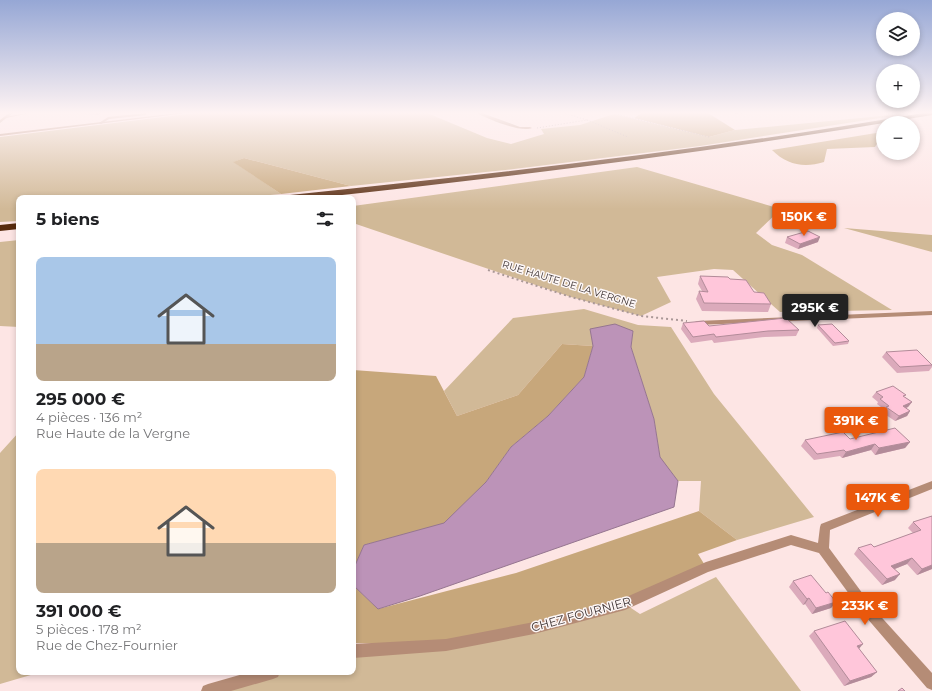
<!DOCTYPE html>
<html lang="fr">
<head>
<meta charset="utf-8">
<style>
  :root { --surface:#fff; --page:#f6f6f6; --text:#202124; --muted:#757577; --accent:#ea580c }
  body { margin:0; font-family:Montserrat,sans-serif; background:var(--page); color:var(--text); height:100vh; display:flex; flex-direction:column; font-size:15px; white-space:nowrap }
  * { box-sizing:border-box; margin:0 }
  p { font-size:13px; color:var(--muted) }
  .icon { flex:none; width:22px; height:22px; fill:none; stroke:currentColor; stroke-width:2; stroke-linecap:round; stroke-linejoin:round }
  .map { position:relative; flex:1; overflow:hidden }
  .drawer { position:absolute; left:16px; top:195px; width:340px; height:480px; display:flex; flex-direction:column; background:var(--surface); border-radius:8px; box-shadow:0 2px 6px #0003 }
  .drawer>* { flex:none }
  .tools { position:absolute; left:876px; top:12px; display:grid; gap:8px }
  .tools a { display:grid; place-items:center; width:44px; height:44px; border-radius:50%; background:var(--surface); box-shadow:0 2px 6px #0003; font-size:20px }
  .price { position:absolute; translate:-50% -34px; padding:0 9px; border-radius:4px; background:var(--accent); color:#fff; font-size:13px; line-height:26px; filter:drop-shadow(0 1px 2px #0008) }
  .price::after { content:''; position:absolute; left:50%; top:24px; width:12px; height:9px; margin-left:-6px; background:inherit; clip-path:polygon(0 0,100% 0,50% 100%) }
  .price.selected { background:#222; color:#fff }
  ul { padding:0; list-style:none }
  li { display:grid; align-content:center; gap:8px; height:212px; padding:0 20px }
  li span { display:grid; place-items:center; height:124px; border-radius:8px; color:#555 }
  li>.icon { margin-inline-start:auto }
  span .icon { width:72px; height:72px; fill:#fffc; stroke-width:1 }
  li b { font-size:17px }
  h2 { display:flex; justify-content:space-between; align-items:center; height:48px; padding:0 20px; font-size:17px }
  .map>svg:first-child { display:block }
</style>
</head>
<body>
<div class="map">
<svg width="932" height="691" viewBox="0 0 932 691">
  <rect width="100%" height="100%" fill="#fde5e4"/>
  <g fill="#d1b997">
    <polygon points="196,113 427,113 487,138 511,144 544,134 541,129 580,125 614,114 709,137 735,130 912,113 700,146 514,169 351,186 244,158 234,162 281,194 239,198 19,198 19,221 0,222 0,137"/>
    <polygon points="637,167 781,209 756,233 772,245 802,255 892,310 780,312 733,270 714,269 657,277 671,302 641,316 571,297 353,223 353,206"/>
    <polygon points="844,228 932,235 932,252"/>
    <polygon points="19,240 19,327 0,326 0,242"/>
    <polygon points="584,309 638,325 671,327 714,394 814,517 737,540 699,511 701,481 678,481 660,458 654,419 631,347 633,331 593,346 562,344 518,395 457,416 444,391 513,318"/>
    <polygon points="19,432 19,672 41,672 0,684 0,453"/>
    <polygon points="716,577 801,691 208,691 273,672 353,672 353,651 625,604 640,614"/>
  </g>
  <g fill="#c7a77b">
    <polygon points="642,113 708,113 735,130 709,137 634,118"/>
    <path d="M876,133l6,2 -7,12 -48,2 -3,13c-20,6 -37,3 -52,-12z"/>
    <polygon points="244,158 351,186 281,194 233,162"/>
    <polygon points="562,344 593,346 584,377 548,416 511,447 486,482 444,524 364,545 353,570 353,370 436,376 457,416 518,395"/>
    <polygon points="699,511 737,540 698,554 706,567 625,604 446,645 353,643 353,585 378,609 516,573"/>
  </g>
  <polygon fill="#bc93b8" stroke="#967690" points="615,324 633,331 631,347 654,419 660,457 678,481 674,507 420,596 378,609 353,585 353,570 364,545 444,523 486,482 511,447 548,416 584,377 593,346 590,329"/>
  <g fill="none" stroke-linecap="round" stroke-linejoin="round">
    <g stroke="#aa9897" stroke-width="1" stroke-dasharray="1 2" stroke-linecap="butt">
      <polyline points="612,113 709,137"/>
      <polyline points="587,120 628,137"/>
      <polyline points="537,128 587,120 564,113"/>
    </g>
    <polyline stroke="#aa9897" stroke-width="2" stroke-dasharray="2 3" stroke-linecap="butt" points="488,270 571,297 641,316 687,321"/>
    <g fill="#b58c76" fill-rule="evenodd">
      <polygon points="27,113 30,113 6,118 5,117"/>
      <polygon points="145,113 146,113 146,115 109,119 101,124 99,123 108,117"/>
    </g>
    <g fill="#b58c76" fill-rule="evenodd">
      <polygon points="9,113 13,113 0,123 0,120"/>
      <polygon points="178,113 187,113 0,136 0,134"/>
      <path d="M477,113h5l38,14h10l2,1c-10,5 -45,-9 -55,-15z"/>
      <polygon points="932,311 932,315 697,325 693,323 697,321"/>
      <polygon points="932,481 932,489 830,530 829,548 874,609 932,673 932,690 927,688 866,617 819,553 791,545 708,572 625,610 534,634 446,651 353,658 353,644 446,639 534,622 624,598 706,562 791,535 818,543 820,527 821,524"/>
      <polygon points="250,672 280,672 278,677 273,679 231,691 201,691 203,686 208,684"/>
    </g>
    <g fill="#582b0e" fill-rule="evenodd">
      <path d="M923,113h9v2c-205,35 -411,61 -618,83h-28l4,-3c212,-22 423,-46 633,-82z"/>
      <polygon points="19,223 19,229 0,231 0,225"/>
    </g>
  </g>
  <g fill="#dbaabb">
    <polygon points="65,113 102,113 97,115"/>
    <polygon points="787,237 818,242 798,249 785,243"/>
    <polygon points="700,276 730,279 754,292 771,304 768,312 702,311 696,299 699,291 702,291 698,284"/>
    <polygon points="683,323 709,326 799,330 796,336 765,337 714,343 712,340 691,343 681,329"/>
    <polygon points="818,325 849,341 848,344 833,346 817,328"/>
    <polygon points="886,352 932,365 932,367 929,371 897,373 882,357"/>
    <polygon points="876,392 905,397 912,402 908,407 906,408 910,411 907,416 895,421 883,413 885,410 877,404 878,402 872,397"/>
    <polygon points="850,439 910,442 905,448 875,455 871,450 842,458 840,456 814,460 801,446 805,440"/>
    <polygon points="932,516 932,569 917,575 907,564 895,569 895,580 882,585 854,554 858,548 874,547 913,533 908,528 913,522"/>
    <polygon points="793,581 826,593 836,602 831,608 812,614 805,604 803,605 789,587"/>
    <polygon points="814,631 859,649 877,672 871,677 844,686 809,636"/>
  </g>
  <g fill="#b28b99">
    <polygon points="96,113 102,113 97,115"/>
    <polygon points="734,113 750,113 734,114"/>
    <polygon points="820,237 818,242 798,249 800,244"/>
    <polygon points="912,402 908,407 899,411 903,406"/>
    <polygon points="910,411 907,416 895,421 899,416"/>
    <polygon points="910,442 905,448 875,455 879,448"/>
    <polygon points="875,444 871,450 842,458 846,452"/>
    <polygon points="912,558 907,564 887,572 891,566"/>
    <polygon points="932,565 932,569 917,575 922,569"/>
    <polygon points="900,574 895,580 882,585 887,579"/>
    <polygon points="809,598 805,604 803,605 807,599"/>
    <polygon points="836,602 831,608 812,614 816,608"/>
    <polygon points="863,644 858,650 857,646"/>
    <polygon points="877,672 871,677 844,686 850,681"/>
  </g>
  <g fill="#ffc6da" stroke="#b28b99">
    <polygon points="808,231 820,237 800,244 787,237"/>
    <polygon points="700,276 728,277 730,279 746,280 754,292 764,293 771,304 704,303 699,291 708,292"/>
    <polygon points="786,318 799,330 768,331 716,337 714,334 693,337 683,323 704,321 709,326"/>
    <polygon points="832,324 849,341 835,343 818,325"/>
    <polygon points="917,350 932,365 900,367 886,352"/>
    <polygon points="893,386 906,395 903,396 912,402 903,406 910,411 899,416 886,407 889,406 880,399 883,397 876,392"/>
    <polygon points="895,428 910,442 879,448 875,444 846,452 844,450 817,454 805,440 843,432 850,439"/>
    <polygon points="932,516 932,565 922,569 912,558 891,566 900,574 887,579 858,548 871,544 874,547 921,530 913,522"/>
    <polygon points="811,575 826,593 828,592 836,602 816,608 809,598 807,599 793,581"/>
    <polygon points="845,621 863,644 857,646 877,672 850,681 814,631"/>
    <polygon points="902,688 905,691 898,691"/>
  </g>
  <linearGradient id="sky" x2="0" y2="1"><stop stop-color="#96a7d5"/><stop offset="0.54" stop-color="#fef3f3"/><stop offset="1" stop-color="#fef3f3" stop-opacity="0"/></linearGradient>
  <rect width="932" height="209" fill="url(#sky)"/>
  <g text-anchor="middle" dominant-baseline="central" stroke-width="3" stroke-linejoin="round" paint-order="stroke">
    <g font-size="10" fill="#3f3433" stroke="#fdf7f7">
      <text transform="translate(569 284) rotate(17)">RUE HAUTE DE LA VERGNE</text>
    </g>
    <g font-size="12" fill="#3f3433" stroke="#fdf7f7">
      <text transform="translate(581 614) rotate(-15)">CHEZ FOURNIER</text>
    </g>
  </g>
</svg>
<div class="tools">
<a><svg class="icon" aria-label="layers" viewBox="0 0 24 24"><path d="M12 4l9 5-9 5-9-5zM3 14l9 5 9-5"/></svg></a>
<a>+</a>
<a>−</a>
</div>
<b class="price" style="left:804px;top:237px">150K €</b>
<b class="price selected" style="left:815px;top:328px">295K €</b>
<b class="price" style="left:856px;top:441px">391K €</b>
<b class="price" style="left:878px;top:518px">147K €</b>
<b class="price" style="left:865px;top:626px">233K €</b>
<section class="drawer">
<h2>5 biens<svg class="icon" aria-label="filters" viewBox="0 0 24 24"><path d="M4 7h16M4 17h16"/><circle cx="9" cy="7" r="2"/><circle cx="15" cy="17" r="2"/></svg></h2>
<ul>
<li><span style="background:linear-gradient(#a9c7e8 70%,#b9a48a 0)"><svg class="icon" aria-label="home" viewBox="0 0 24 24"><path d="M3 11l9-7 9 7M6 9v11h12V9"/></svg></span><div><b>295 000 €</b><p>4 pièces · 136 m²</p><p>Rue Haute de la Vergne</p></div></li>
<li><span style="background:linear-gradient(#ffd9b3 60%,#b9a48a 0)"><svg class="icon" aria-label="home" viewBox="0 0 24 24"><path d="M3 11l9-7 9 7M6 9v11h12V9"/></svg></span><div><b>391 000 €</b><p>5 pièces · 178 m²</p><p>Rue de Chez-Fournier</p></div></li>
</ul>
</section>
</div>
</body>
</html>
